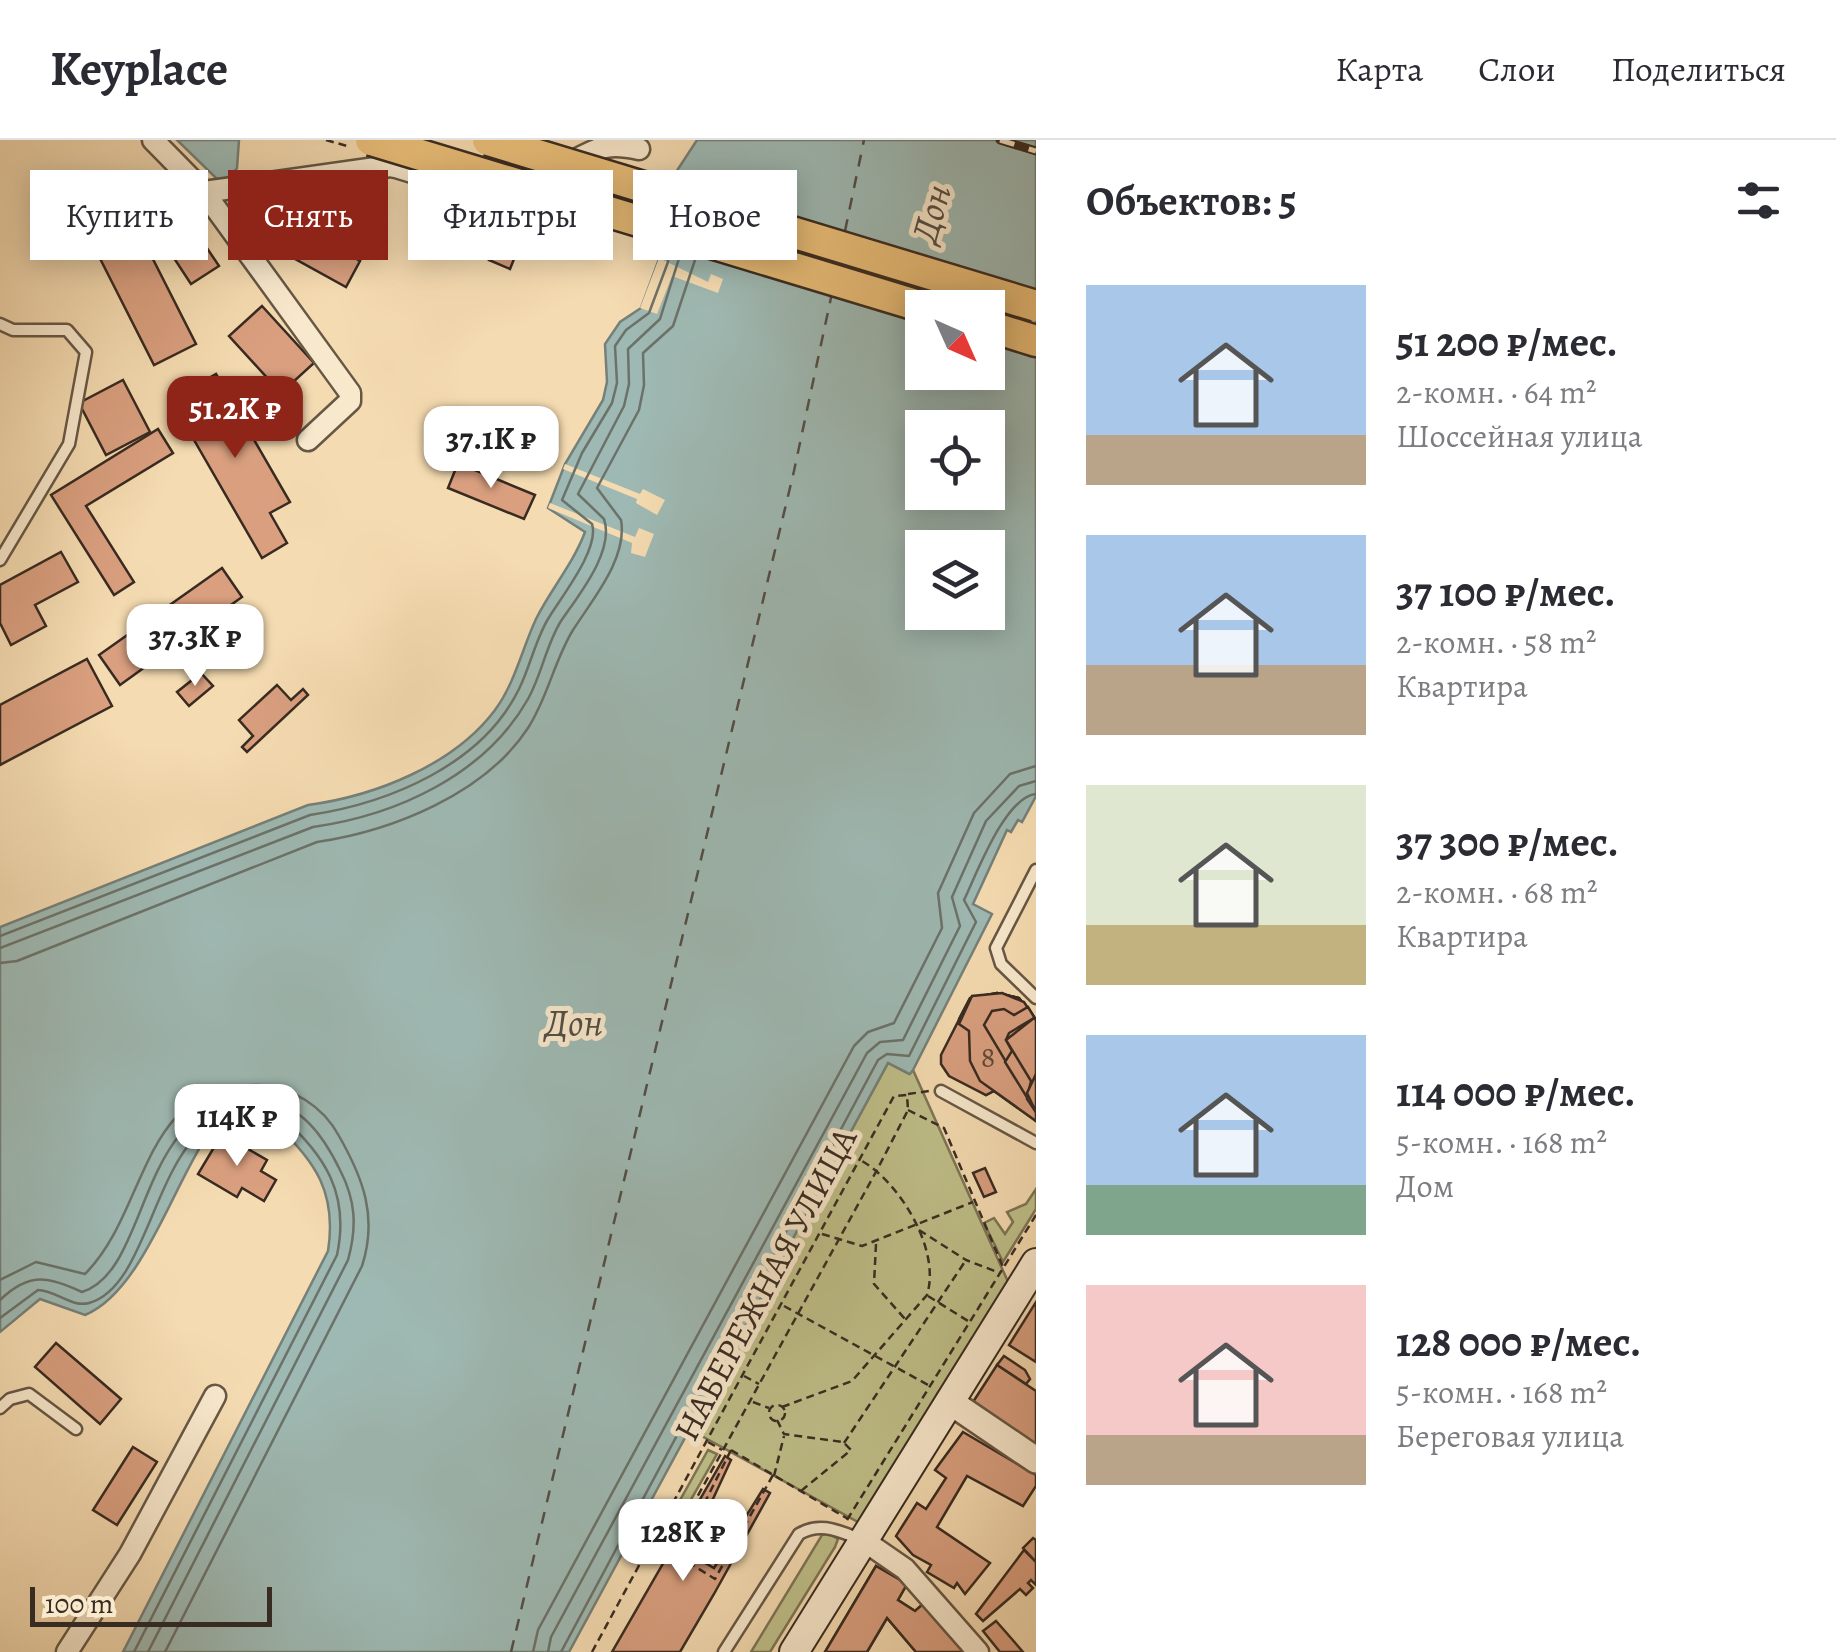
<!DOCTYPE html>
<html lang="ru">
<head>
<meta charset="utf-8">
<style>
  :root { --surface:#fff; --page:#f2f2f3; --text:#2b2b33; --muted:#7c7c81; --line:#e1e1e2; --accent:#8f2418 }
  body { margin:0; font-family:Alegreya,serif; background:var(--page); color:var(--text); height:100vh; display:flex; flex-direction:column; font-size:38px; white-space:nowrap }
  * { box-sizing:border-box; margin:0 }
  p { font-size:32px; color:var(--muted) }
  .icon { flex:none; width:55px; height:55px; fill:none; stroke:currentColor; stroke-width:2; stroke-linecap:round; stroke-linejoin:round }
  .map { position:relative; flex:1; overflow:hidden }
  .drawer { display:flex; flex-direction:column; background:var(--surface); width:800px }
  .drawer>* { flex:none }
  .top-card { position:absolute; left:30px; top:30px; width:855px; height:90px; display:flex; gap:20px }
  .needle { width:65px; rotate:135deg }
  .controls { position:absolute; left:905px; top:150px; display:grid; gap:20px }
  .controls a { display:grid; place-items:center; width:100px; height:100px; border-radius:0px; background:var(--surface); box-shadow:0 5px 25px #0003; font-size:50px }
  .scale { position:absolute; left:30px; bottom:25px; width:242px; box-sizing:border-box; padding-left:10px; border:5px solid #382b21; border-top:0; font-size:28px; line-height:35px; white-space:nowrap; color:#382b21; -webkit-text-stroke:8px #f8e8cc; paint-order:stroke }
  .price { position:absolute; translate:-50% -85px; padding:0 22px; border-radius:20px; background:#fff; color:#222; font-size:32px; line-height:65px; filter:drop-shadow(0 2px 5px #0008) }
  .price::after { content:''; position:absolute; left:50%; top:60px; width:30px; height:22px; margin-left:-15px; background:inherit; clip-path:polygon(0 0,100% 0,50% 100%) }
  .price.on { background:var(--accent); color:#fff }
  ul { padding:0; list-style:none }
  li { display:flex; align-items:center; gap:30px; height:250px; padding:0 50px }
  li span { display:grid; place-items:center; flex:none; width:280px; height:200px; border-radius:0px; color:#555 }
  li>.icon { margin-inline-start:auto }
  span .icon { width:120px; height:120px; fill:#fffc; stroke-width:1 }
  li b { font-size:42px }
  h2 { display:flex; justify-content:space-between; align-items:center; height:120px; padding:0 50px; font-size:42px }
  .chip { padding:0 35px; border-radius:0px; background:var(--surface); box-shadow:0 5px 25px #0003; font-size:35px; line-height:90px }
  .chip.on { background:var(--accent); color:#fff }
  header { display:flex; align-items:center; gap:60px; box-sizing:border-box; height:140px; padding:0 50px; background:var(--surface); border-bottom:2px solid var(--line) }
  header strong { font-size:48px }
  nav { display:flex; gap:55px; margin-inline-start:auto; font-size:35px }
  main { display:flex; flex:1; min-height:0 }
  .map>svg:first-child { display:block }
</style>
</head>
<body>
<header>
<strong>Keyplace</strong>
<nav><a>Карта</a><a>Слои</a><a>Поделиться</a></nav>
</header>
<main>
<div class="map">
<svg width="1036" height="1512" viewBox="0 0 1036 1512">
  <rect width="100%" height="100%" fill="#f5dbb1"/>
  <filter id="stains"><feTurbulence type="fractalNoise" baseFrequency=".002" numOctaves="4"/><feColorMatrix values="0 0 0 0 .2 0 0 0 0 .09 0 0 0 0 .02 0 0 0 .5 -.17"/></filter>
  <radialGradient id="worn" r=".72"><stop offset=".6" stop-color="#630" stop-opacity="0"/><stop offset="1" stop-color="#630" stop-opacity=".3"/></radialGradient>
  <g fill="#bfbf89" stroke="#7c7555" stroke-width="2.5">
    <polygon points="888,923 909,934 913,930 1009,1144 858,1382 689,1289"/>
    <polygon points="1036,1049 1036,1069 1003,1122 984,1083 994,1078 1005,1094 1013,1082 1007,1072 1026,1064"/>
    <polygon points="708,1310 717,1314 673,1391 665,1387"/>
    <polygon points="828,1393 838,1399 835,1407 770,1512 751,1512 822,1395"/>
  </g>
  <g fill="#9eb9b3" stroke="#758079" stroke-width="2.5" fill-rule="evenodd">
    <polygon points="177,0 239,0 237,28 229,39 219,41"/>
    <path d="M697,0h339v656l-14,26 -4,-2 -7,12 -4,-2 -34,74 19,10 -79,156 -3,4 -22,-11 -319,589h-446l205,-401c9,-57 -12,-90 -53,-127l-33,-2 -35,14c-35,52 -66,156 -122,179l-45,-16 -40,33v-405l308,-122c67,-9 146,-40 187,-95 20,-27 27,-61 41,-91 15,-30 37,-55 49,-87l-37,-24 17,-44 38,-64 4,-18 -2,-38 15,-22 21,-14 18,-49 -2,-24 19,-63zM922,168h66v64h-66zM922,288h66v64h-66zM922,408h66v64h-66z"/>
  </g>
  <g fill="#f5dbb1">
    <polygon points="659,118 708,142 711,134 723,139 718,153 672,136 657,174 640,168"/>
    <polygon points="565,324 640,354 643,349 665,360 657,375 636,363 637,359 563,329"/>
    <polygon points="550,363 635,397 639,388 654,394 645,417 631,413 632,403 548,368"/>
  </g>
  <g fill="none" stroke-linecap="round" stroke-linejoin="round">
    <g stroke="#6b726a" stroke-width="2.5">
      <path d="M0,796l310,-121c79,-12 172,-50 209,-126 11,-22 16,-48 29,-70 13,-22 52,-70 44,-95l-30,-24 20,-47 30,-50 5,-20 -2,-37 11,-16 23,-17 19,-51v-14"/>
      <path d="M0,808l313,-121c84,-12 172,-52 215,-128 14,-25 18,-54 33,-78 17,-25 54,-70 43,-102l-26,-25 46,-88 5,-22 -1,-35 32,-30 21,-67"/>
      <path d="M0,823l17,-2 300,-119c75,-11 168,-48 211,-114 20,-31 26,-67 45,-98 19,-30 55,-72 48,-110l-24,-32 42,-78 5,-25 -1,-32 30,-27 23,-69"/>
      <path d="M0,1140l36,-18 49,12c65,-65 54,-192 174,-189 33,2 64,21 80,51 24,42 39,81 23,130l-197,386"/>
      <path d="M0,1160c29,-28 48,-24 82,-8 71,-22 53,-196 176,-192 42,2 65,35 82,70 16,31 17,57 8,90l-200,392"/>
      <path d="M0,1178l38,-28c17,0 34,18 51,13 75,-21 62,-225 192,-187 44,39 69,78 56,139l-203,397"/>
      <polyline points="533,1512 538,1490 854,906 868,892 894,883 942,788 938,753 974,673 1010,634 1036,626"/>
      <polyline points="548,1512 551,1497 867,913 880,902 903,900 960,786 952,757 986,681 1019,646 1036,641"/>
      <path d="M561,1512l317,-592 9,-6 22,2 67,-134 -12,-22c13,-27 41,-103 72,-106"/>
    </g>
    <g stroke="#524e46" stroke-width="2.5" stroke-dasharray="12 10" stroke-linecap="butt">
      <polyline points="845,91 864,0"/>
      <polyline points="511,1512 794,331 832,153"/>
    </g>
  </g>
  <g fill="#d99f7f" stroke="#382b21" stroke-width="2.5">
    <polygon points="124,62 196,204 154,225 82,83"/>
    <polygon points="176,62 219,126 191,144 149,80"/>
    <polygon points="505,81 526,89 510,129 489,120"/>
    <polygon points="292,82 360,121 346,147 277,109"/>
    <polygon points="262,166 314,223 281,253 229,196"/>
    <polygon points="216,234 290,362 270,373 287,403 262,418 171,260"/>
    <polygon points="123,240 150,292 106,315 79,263"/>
    <polygon points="158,289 173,313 86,366 134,442 114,455 51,355"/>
    <polygon points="458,323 535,355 524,379 448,348"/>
    <polygon points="61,412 78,442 35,465 46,486 11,505 0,483 0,445"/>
    <polygon points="222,428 242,457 120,545 99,515"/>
    <polygon points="87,519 112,566 0,625 0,565"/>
    <polygon points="201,533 213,546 189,566 177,552"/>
    <polygon points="277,545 291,560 303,549 308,555 247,612 242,607 253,596 239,580"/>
    <polygon points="997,853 1019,858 1036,880 1036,977 1001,917 980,910 970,895 972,870 984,858"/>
    <polygon points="997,853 1019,858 1036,880 1036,981 1004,956 994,951 986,955 946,931 946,919 962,888 959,879 970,858"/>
    <polygon points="997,853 1019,858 1036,880 1036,981 994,951 986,955 949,936 941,924 941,915 970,858"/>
    <polygon points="1002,853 1024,862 1036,880 1036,981 980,941 970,921 969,891 959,884 972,856"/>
    <polygon points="1028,867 1036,880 1036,972 984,885 992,871 1004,869 1014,875"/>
    <polygon points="1034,878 1036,880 1036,972 1005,922 1012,911 1006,900 1009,893"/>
    <polygon points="1034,878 1036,880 1036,972 1027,959 1031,941 1006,900"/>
    <polygon points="1036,934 1036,972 1027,953"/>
    <polygon points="222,994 267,1020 261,1031 276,1040 264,1061 242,1048 237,1057 198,1034"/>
    <polygon points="985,1028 996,1052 984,1057 973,1033"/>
    <polygon points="1036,1162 1036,1222 1009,1205"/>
    <polygon points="56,1203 121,1259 100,1284 35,1227"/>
    <polygon points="1004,1216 1025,1230 1030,1239 1026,1244 997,1225"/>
    <polygon points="997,1225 1036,1251 1036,1304 973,1262"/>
    <polygon points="963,1292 1036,1335 1036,1346 1023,1366 967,1336 937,1387 990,1423 965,1454 957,1443 954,1448 927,1432 931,1425 913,1415 896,1396 917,1363 926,1369 946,1338 935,1330"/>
    <polygon points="133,1307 157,1322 117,1385 93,1370"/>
    <polygon points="725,1316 731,1320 688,1413 714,1428 763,1349 770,1353 714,1454 680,1512 612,1512"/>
    <polygon points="1033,1398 1036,1400 1036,1422 1023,1408"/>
    <polygon points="1024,1410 1036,1422 1036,1445 1031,1440 1028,1443 1033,1448 1026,1455 1020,1449 983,1481 976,1474"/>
    <polygon points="876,1426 907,1444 898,1460 915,1471 923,1464 965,1512 916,1512 887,1478 867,1512 825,1512"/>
    <polygon points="876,1426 907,1444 898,1460 915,1471 923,1464 965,1512 916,1512 887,1478 867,1512 825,1512"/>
    <polygon points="996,1481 1004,1490 1023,1512 1000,1512 983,1491"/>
  </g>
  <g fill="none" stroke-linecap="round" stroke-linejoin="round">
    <defs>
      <g id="service">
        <polyline points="0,184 13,190 67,190 86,212 69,304 0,420"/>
        <polyline points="1036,730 996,808 1001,824 1036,858"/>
        <polyline points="941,951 1036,1003"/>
        <polyline points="0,1268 10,1259 29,1254 76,1289"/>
        <path d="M724,1512l75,-118c23,-13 41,-2 64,6"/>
      </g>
      <g id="minor">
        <polyline points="153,0 204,52 350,253 350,261 308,300"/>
        <path d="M204,52l186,-26c26,4 47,20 74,19 18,-2 34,-17 51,-18 16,-1 29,7 45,0 35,-14 38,-27 79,-18"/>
        <polyline points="863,1400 905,1429 978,1512"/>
        <polyline points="67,1512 130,1414 215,1256"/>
      </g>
      <polyline id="tertiary" points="949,1261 1036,1320"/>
      <polyline id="secondary" points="794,1512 1036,1123"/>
      <polyline id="primary" points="988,186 1036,201"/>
    </defs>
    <use href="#service" stroke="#675745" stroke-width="15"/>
    <use href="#minor" stroke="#675745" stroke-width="25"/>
    <use href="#tertiary" stroke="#675745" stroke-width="30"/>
    <use href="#secondary" stroke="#382b21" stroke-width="32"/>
    <use href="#primary" stroke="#382b21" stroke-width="35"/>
    <g stroke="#382b21" stroke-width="2.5" stroke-dasharray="8 5" stroke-linecap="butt">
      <polyline points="908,954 929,951"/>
      <polyline points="908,970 944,988 1003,1127"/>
      <polyline points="919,1090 966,1120 1000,1133"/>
      <polyline points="822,1094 862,1106 973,1062"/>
      <polyline points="876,1104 874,1144 905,1179"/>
      <polyline points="928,1156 968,1181"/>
      <polyline points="784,1166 930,1246"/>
      <polyline points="744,1236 759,1244"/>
      <polyline points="753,1262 769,1268"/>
      <circle cx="777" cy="1273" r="8"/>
      <path d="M782,1267l70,-26 75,-86c14,-45 -27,-112 -65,-134"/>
      <polyline points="777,1280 784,1294 843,1302 851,1310 801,1351"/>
      <polyline points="708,1302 722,1310"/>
      <polyline points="844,1303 966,1120"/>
      <polyline points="731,1310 678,1416 715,1439 773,1335"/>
      <polyline points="731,1310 848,1379"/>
      <polyline points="774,1336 784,1296"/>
      <polyline points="847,1380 1036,1075"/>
      <polyline points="592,1512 894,956 907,955 908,970 877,1030 673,1401 658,1392"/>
    </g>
    <use href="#service" stroke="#f8e8cc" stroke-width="10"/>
    <use href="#minor" stroke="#f8e8cc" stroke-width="20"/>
    <use href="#tertiary" stroke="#f8e8cc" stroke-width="25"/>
    <use href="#secondary" stroke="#f8e8cc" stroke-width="28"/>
    <use href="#primary" stroke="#eabe78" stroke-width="30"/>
    <defs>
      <polyline id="rail" points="1000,0 1036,11"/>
    </defs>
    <use href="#rail" stroke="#382b21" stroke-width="9"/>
    <use href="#rail" stroke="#f8e8cc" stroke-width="5" stroke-dasharray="15" stroke-linecap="butt"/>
    <defs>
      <g id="primary-bridge">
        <polyline points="371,0 926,168"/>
        <polyline points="488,0 1036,166"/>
      </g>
    </defs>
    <use href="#primary-bridge" stroke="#382b21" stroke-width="35" stroke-linecap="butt"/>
    <polyline stroke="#382b21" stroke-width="2.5" stroke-dasharray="8 5" stroke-linecap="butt" points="326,0 347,6"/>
    <use href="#primary-bridge" stroke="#eabe78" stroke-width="30"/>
  </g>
  <g text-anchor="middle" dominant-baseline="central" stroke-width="10" stroke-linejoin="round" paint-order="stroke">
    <g font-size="30" fill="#604838">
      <text x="988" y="917">8</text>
    </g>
    <g font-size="35" fill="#382b21" stroke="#f8e8cc">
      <text transform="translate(765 1144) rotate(-62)">НАБЕРЕЖНАЯ УЛИЦА</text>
    </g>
    <g font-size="38" font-style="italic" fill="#524e46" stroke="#f8e8cc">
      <text transform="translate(931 73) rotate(-74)">Дон</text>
      <text x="574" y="883">Дон</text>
    </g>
  </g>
  <rect width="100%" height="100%" filter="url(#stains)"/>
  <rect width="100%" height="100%" fill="url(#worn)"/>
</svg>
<div class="controls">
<a><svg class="needle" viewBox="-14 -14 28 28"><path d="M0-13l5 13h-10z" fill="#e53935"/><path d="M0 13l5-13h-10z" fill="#7c7c81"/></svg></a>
<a><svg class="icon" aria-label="locate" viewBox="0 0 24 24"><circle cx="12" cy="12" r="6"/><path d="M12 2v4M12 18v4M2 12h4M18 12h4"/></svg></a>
<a><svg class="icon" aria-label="layers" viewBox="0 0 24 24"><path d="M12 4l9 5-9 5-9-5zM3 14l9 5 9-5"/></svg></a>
</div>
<div class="scale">100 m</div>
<b class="price on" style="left:235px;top:321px">51.2K ₽</b>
<b class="price" style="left:491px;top:351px">37.1K ₽</b>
<b class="price" style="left:195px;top:549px">37.3K ₽</b>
<b class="price" style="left:237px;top:1029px">114K ₽</b>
<b class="price" style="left:683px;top:1444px">128K ₽</b>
<div class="top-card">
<a class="chip">Купить</a>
<a class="chip on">Снять</a>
<a class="chip">Фильтры</a>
<a class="chip">Новое</a>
</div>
</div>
<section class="drawer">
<h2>Объектов: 5<svg class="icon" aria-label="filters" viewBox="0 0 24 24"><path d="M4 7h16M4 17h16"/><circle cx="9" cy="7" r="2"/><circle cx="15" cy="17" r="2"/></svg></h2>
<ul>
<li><span style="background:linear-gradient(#a9c7e8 75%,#b9a48a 0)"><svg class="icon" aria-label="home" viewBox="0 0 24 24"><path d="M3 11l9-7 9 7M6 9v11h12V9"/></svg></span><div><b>51 200 ₽/мес.</b><p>2-комн. · 64 m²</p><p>Шоссейная улица</p></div></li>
<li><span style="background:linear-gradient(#a9c7e8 65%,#b9a48a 0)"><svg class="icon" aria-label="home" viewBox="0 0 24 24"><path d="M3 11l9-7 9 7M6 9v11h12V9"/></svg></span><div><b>37 100 ₽/мес.</b><p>2-комн. · 58 m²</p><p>Квартира</p></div></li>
<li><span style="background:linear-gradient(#dfe7d0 70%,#c2b280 0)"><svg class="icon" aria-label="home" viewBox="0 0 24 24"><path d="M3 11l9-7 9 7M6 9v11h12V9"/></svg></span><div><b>37 300 ₽/мес.</b><p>2-комн. · 68 m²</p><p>Квартира</p></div></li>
<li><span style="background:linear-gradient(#a9c7e8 75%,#7fa58c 0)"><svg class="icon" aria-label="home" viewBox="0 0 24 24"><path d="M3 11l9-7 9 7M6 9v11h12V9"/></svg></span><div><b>114 000 ₽/мес.</b><p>5-комн. · 168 m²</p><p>Дом</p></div></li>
<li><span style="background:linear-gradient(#f6c9c9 75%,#b9a48a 0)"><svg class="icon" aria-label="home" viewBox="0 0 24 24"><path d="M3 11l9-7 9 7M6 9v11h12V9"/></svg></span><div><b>128 000 ₽/мес.</b><p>5-комн. · 168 m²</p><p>Береговая улица</p></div></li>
</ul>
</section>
</main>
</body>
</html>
